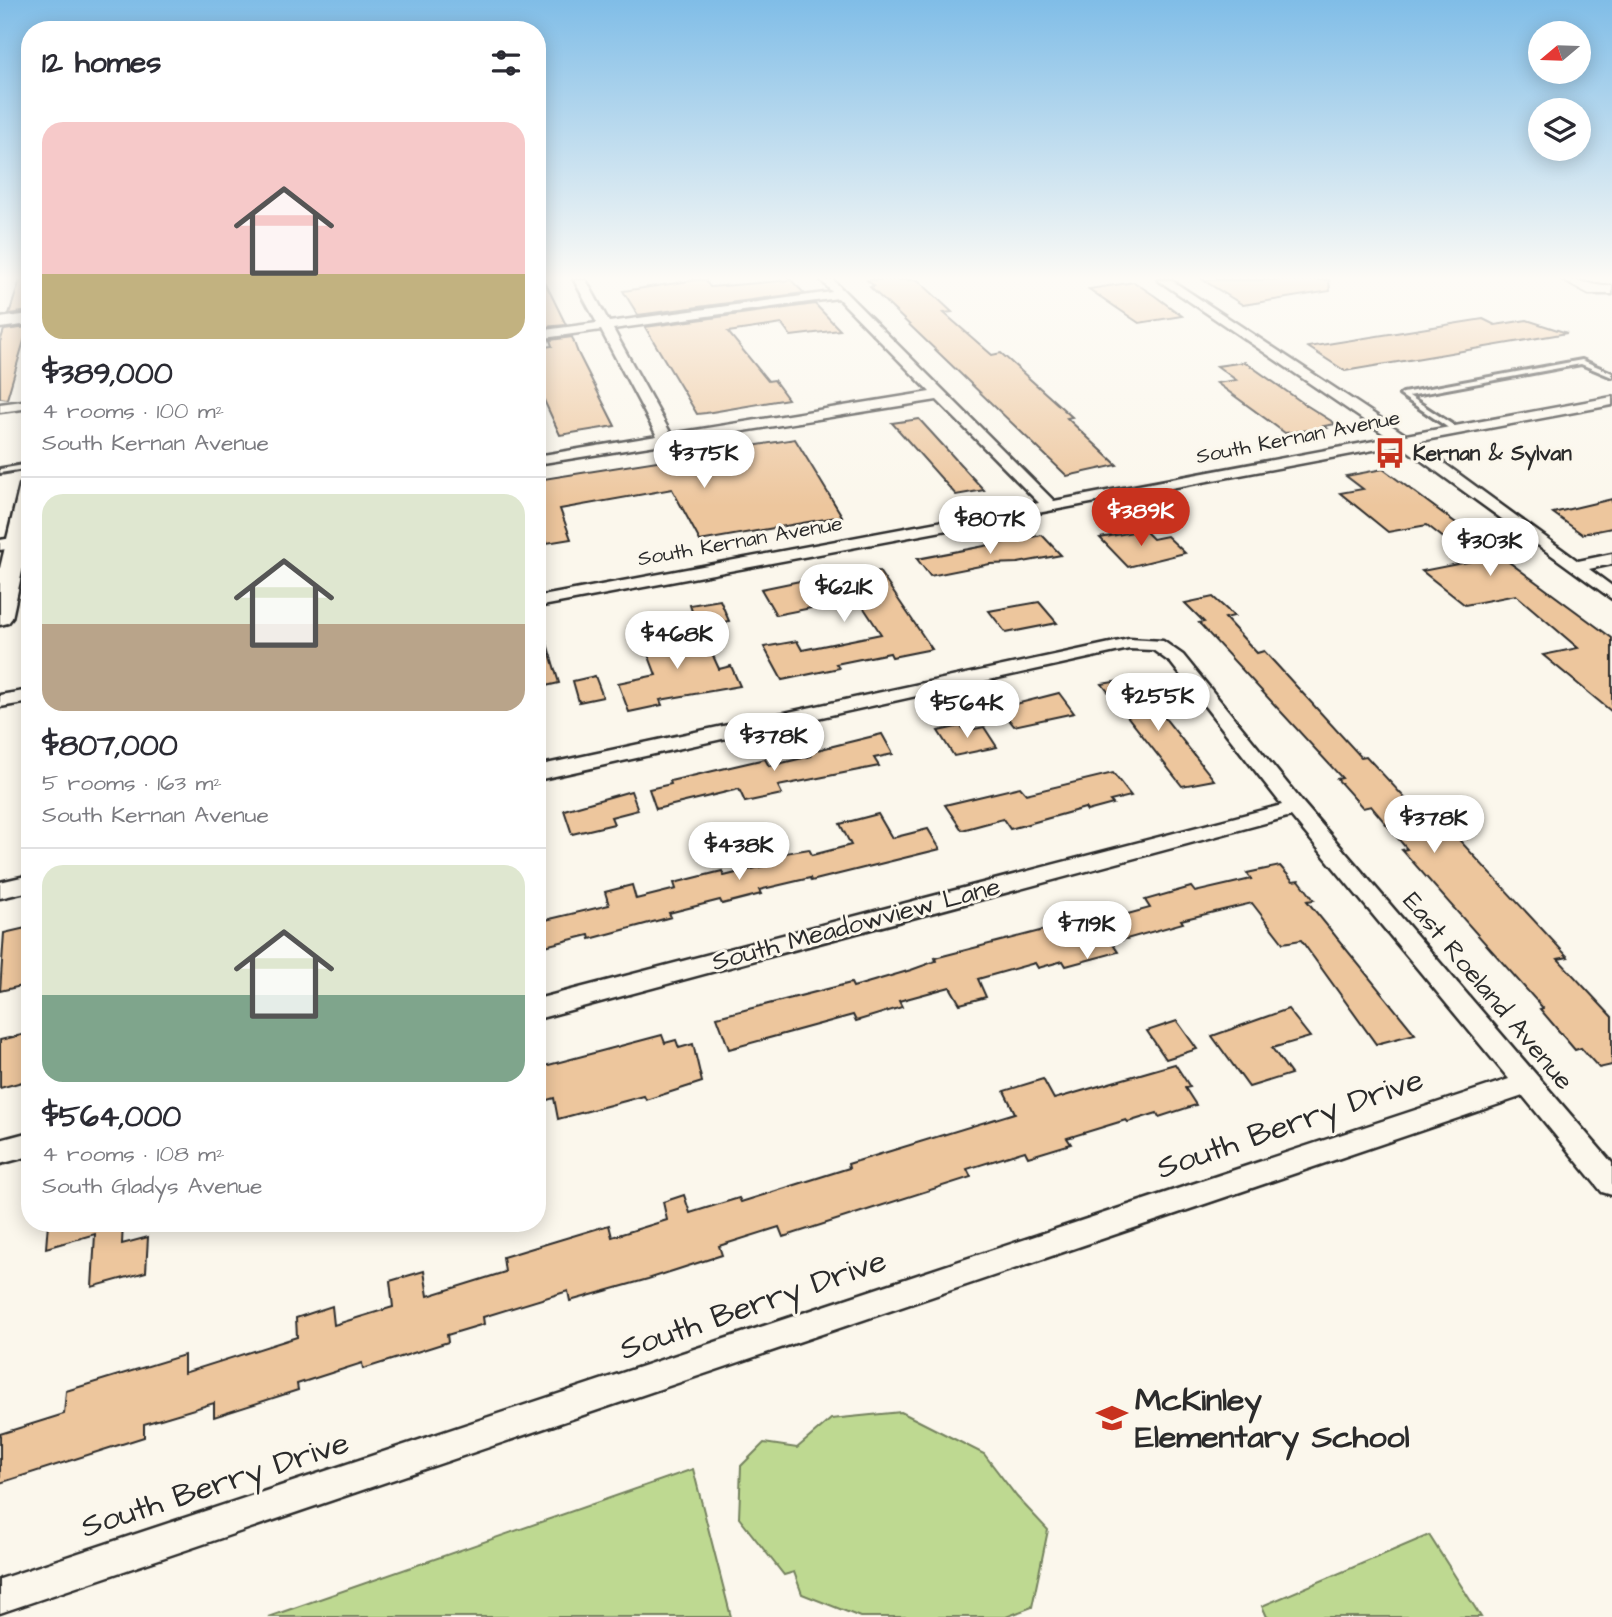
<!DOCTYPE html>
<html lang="en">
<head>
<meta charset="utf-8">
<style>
  :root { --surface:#fff; --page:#f7f7f7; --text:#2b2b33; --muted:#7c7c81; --line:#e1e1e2; --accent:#c8321e }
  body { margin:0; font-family:"Architects Daughter",sans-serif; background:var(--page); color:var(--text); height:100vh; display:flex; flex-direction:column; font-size:26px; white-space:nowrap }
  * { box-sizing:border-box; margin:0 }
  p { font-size:23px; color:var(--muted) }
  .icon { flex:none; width:38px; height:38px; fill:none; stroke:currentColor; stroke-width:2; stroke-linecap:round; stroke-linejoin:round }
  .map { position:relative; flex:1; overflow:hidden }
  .drawer { position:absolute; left:21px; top:21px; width:525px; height:1211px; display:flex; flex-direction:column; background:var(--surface); border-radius:28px; box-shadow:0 4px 18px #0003 }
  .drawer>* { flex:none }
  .needle { width:46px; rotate:251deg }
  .buttons { position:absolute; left:1528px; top:21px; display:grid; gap:14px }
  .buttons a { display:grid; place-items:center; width:63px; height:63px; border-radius:50%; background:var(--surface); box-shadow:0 4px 18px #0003; font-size:35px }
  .price { position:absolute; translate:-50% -60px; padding:0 16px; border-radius:24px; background:#fff; color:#222; font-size:23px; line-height:46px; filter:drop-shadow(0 2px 4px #0008) }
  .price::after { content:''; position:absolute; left:50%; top:42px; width:21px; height:16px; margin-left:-10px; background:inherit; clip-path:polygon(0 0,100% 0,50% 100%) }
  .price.current { background:var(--accent); color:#fff }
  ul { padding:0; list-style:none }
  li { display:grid; align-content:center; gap:14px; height:371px; padding:0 21px }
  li+li { border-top:2px solid var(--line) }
  li span { display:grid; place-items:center; height:217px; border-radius:21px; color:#555 }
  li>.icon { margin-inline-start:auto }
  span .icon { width:126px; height:126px; fill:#fffc; stroke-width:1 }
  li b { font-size:30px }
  h2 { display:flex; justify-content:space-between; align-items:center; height:84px; padding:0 21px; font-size:30px }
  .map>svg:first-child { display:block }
</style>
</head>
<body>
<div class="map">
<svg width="1612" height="1617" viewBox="0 0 1612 1617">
  <rect width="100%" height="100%" fill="#fbf7ec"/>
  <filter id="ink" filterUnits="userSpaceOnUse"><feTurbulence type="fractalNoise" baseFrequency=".0143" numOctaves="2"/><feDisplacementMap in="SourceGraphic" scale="14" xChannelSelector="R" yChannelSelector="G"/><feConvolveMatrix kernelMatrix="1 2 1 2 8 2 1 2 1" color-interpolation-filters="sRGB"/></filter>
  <g filter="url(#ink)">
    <g fill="#bed991" stroke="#74825e" stroke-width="2">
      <polygon points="901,1412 984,1454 1017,1497 1048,1530 1032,1607 1006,1617 860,1617 802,1594 794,1572 784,1575 739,1518 741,1466 764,1443 797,1448 831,1419"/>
      <polygon points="693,1469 731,1617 268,1617"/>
      <polygon points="1429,1535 1481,1617 1267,1617 1262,1606"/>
    </g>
    <g fill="#edc69d" stroke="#2b2b2b" stroke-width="2">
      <polygon points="20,280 30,280 30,311 9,314"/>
      <polygon points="537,280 544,280 566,325 544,327 537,312"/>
      <polygon points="696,280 705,280 710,287 791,280 804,293 638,315 623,291"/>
      <polygon points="867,280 918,280 952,312 944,313 992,355 1001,353 1072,417 1067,418 1117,465 1067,476 870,287 874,286"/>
      <polygon points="1203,280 1329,280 1330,291 1243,305"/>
      <polygon points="1134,282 1155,296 1182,316 1139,323 1089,289"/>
      <polygon points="815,304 840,330 791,336 782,324 728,332 768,381 774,380 788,399 706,413 697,414 645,327"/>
      <polygon points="1483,319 1495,325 1527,320 1567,333 1345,371 1308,347"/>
      <polygon points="28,327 7,399 0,398 0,342 4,330"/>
      <polygon points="572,337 578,353 615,426 560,435 537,385 537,348 552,346 550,340"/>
      <polygon points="1245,362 1306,405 1336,424 1324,426 1327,428 1285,433 1217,383 1236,380 1217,366"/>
      <polygon points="919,419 970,475 984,490 956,495 892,423"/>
      <polygon points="795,439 842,516 700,541 672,489 560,509 571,539 547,543 537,516 537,480"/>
      <polygon points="1383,469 1612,638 1612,712 1543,655 1578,648 1516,595 1465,605 1422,571 1473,561 1427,525 1388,532 1340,493 1363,489 1346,476"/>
      <polygon points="1612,499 1612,528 1582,534 1553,513"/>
      <polygon points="1144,530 1153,539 1167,536 1185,553 1128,567 1100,538"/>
      <polygon points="1042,535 1061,555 1018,563 990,564 930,576 917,559"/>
      <polygon points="853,570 857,575 879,571 932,649 892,657 890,653 836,664 839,668 782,680 764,647 797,641 802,650 881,634 852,590 811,598 816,607 776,615 761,589"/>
      <polygon points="1213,597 1234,616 1225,618 1257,653 1264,651 1361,757 1366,756 1438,834 1451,831 1568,957 1558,959 1612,1017 1612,1065 1599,1068 1581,1048 1575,1050 1540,1009 1543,1008 1402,850 1407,849 1371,806 1363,808 1337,779 1342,778 1199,623 1204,622 1185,603"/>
      <polygon points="720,600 729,621 697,627 690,605"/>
      <polygon points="1039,602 1057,623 1006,633 989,611"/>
      <polygon points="542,627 559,683 537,688 537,628"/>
      <polygon points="700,627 719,669 731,666 740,686 660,700 662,705 629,712 618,683 656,675 642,638"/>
      <polygon points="595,676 603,697 579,702 573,681"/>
      <polygon points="1131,679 1142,694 1145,693 1214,780 1182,786 1102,684"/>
      <polygon points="1059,693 1074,713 1014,726 1000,708"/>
      <polygon points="961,726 965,731 984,727 997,747 954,756 938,731"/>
      <polygon points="882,734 893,754 874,758 879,766 778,786 782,794 745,802 739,789 656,809 649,789 671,784 670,781 765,759 769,766 811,756 809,752"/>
      <polygon points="1113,773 1131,796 1110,801 1113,804 1087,811 1085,808 1010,829 1003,819 962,830 945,805 1020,787 1026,794"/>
      <polygon points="631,791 638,810 611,817 614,824 572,834 564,810"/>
      <polygon points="878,814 892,838 928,829 940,849 811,881 810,878 759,890 761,894 722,904 720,900 669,913 671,917 590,939 589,935 537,948 537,922 609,905 605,892 632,885 636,899 676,889 674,883 722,871 724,876 764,866 761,857 809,849 812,855 851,845 840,824"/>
      <polygon points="1280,866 1293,881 1299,880 1314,900 1307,901 1415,1034 1376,1044 1301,940 1283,943 1252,903 1181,920 1183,923 1112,943 1118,952 1066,966 1063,961 1038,968 1035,963 978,979 986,997 960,1004 950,987 899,1001 902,1007 856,1021 853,1015 729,1049 717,1017 851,983 853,987 911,970 936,961 935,958 1094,917 1098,922 1150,908 1145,900 1191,887 1195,892 1251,879 1247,873"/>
      <polygon points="30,927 30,984 0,991 4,933"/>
      <polygon points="1288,1009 1310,1037 1272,1048 1291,1074 1249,1087 1212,1036"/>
      <polygon points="1177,1021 1197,1049 1166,1059 1147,1031"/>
      <polygon points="30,1033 26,1081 0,1088 0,1040"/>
      <polygon points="662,1035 665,1043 676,1040 679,1048 693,1044 702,1082 646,1100 644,1096 558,1119 554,1098 537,1103 537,1068"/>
      <polygon points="1175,1064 1190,1087 1185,1088 1196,1105 1159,1117 1157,1113 1128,1122 1126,1120 1067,1138 1071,1144 1028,1157 1025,1151 967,1169 971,1177 783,1237 779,1227 719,1246 722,1255 648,1279 570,1301 568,1291 483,1317 484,1324 447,1335 448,1342 363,1369 362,1363 297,1384 298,1390 214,1417 214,1403 144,1424 144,1437 0,1483 0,1434 64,1414 66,1391 184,1355 184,1373 297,1337 296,1318 332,1306 334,1325 393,1307 390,1281 424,1271 428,1296 505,1272 503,1257 609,1225 612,1237 667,1220 663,1202 684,1195 690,1213 739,1198 741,1202 849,1168 848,1164 1015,1113 1004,1091 1043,1079 1054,1099"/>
      <polygon points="48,1223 123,1223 122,1244 148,1237 146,1272 92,1287 95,1234 46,1248"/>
    </g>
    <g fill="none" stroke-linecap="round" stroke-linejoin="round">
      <defs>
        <g id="lane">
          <polygon points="1582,360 1612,373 1612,377 1581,364 1409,396 1459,429 1459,433 1456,433 1400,395 1403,393"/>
          <polygon points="30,464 30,468 0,473 0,469"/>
        </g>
        <g id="street">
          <path d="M574,280h12l23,42 223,-30 -11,-12h12l221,221 336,-63 -232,-158h13l235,155 206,-38v8l-197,37 163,119 34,-7v10l-23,5 23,17v13l-212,-154 -863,162v-10l502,-94 -102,-103 -400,64v-8l120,-20 -56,-106 -64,9v-8l60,-8zM838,298l92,94 -259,42 -58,-105z"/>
          <path d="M1563,280c18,-1 31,7 49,6v8h-23z"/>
          <polygon points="30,400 30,408 0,412 0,404"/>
          <polygon points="30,535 30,545 0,550 0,540"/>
          <polygon points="1129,639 1163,641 1183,655 1303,803 1612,1163 1612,1195 1602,1192 1523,1096 0,1613 0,1579 1509,1079 1291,816 537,1019 537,999 1282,805 1171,663 1153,650 1129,649 537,780 537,766"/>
          <polygon points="30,690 30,702 0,707 0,695"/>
          <polygon points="30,875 30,891 0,898 0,882"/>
          <polygon points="30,1132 30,1156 0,1164 0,1140"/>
        </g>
        <g id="secondary">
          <polygon points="30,314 30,324 0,328 0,318"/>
          <polygon points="30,479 30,534 12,618 8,623 0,625 0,568 20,485"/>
        </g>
      </defs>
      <use href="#lane" stroke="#2b2b2b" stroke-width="6"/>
      <use href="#street" stroke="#2b2b2b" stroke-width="5"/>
      <use href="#secondary" stroke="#2b2b2b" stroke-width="5"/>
      <use href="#lane" fill="#fbf7ec" fill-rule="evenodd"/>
      <use href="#street" fill="#fbf7ec" fill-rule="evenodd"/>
      <use href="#secondary" fill="#fbf7ec" fill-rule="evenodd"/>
    </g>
  </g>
  <linearGradient id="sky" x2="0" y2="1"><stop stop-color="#80bde7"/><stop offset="0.55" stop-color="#fdfbf6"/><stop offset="1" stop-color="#fdfbf6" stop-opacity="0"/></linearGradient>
  <rect width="1612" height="506" fill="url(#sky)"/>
  <defs>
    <symbol id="bus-bare" viewBox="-9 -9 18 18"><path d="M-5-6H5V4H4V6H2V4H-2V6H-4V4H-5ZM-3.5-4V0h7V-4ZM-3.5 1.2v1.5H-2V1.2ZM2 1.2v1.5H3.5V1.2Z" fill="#c8321e" stroke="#fbf7ec" stroke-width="2.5" paint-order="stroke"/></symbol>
    <symbol id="school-bare" viewBox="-9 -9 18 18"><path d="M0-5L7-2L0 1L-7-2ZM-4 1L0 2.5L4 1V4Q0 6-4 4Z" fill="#c8321e" stroke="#fbf7ec" stroke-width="2.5" paint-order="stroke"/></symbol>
  </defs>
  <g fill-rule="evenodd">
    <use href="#bus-bare" x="1368" y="431" width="44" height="44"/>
    <use href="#school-bare" x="1090" y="1396" width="44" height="44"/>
  </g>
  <g text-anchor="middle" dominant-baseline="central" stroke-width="6" stroke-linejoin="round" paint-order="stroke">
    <g font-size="21" fill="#2b2b2b" stroke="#fbf7ec">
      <text transform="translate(1298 437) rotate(-11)">South Kernan Avenue</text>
      <text transform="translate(740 541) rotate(-10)">South Kernan Avenue</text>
    </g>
    <g font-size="21" font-weight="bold" fill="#2b2b2b" stroke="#fbf7ec" text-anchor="start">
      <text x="1413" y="453">Kernan &amp; Sylvan</text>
    </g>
    <g font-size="26" fill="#2b2b2b" stroke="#fbf7ec">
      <text transform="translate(856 924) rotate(-15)">South Meadowview Lane</text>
      <text transform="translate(1488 991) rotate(50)">East Roeland Avenue</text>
    </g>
    <g font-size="32" fill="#2b2b2b" stroke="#fbf7ec">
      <text transform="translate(1290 1124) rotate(-19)">South Berry Drive</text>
      <text transform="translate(753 1305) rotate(-19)">South Berry Drive</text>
      <text transform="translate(215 1485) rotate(-18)">South Berry Drive</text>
    </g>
    <g font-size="32" font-weight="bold" fill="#2b2b2b" stroke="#fbf7ec" text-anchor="start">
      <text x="1135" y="1400">McKinley<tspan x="1135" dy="37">Elementary School</tspan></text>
    </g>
  </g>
</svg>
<div class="buttons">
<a><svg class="needle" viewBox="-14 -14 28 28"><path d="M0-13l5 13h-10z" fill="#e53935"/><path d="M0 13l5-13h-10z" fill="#7c7c81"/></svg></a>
<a><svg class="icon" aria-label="layers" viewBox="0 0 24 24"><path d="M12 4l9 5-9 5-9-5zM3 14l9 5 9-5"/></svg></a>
</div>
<b class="price" style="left:704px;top:490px">$375K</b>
<b class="price current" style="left:1141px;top:548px">$389K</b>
<b class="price" style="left:990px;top:556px">$807K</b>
<b class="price" style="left:1490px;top:578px">$303K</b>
<b class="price" style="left:844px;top:624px">$621K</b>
<b class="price" style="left:677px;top:671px">$468K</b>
<b class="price" style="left:1158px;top:733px">$255K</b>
<b class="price" style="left:967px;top:740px">$564K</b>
<b class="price" style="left:774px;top:773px">$378K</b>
<b class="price" style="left:1434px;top:855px">$378K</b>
<b class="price" style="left:739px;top:882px">$438K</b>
<b class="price" style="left:1087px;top:961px">$719K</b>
<section class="drawer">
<h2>12 homes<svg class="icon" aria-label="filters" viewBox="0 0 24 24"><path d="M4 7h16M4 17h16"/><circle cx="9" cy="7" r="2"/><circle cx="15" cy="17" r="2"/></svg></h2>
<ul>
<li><span style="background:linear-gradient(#f6c9c9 70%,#c2b280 0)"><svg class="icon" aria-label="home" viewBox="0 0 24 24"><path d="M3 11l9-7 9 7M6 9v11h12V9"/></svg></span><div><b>$389,000</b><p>4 rooms · 100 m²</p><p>South Kernan Avenue</p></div></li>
<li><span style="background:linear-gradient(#dfe7d0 60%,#b9a48a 0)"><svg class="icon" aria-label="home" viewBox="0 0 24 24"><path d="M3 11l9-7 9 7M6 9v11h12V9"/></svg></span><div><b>$807,000</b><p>5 rooms · 163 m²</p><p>South Kernan Avenue</p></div></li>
<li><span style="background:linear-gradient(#dfe7d0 60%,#7fa58c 0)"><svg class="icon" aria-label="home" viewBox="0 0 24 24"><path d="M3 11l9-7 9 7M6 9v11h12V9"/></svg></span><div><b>$564,000</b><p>4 rooms · 108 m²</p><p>South Gladys Avenue</p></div></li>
</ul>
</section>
</div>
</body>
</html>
